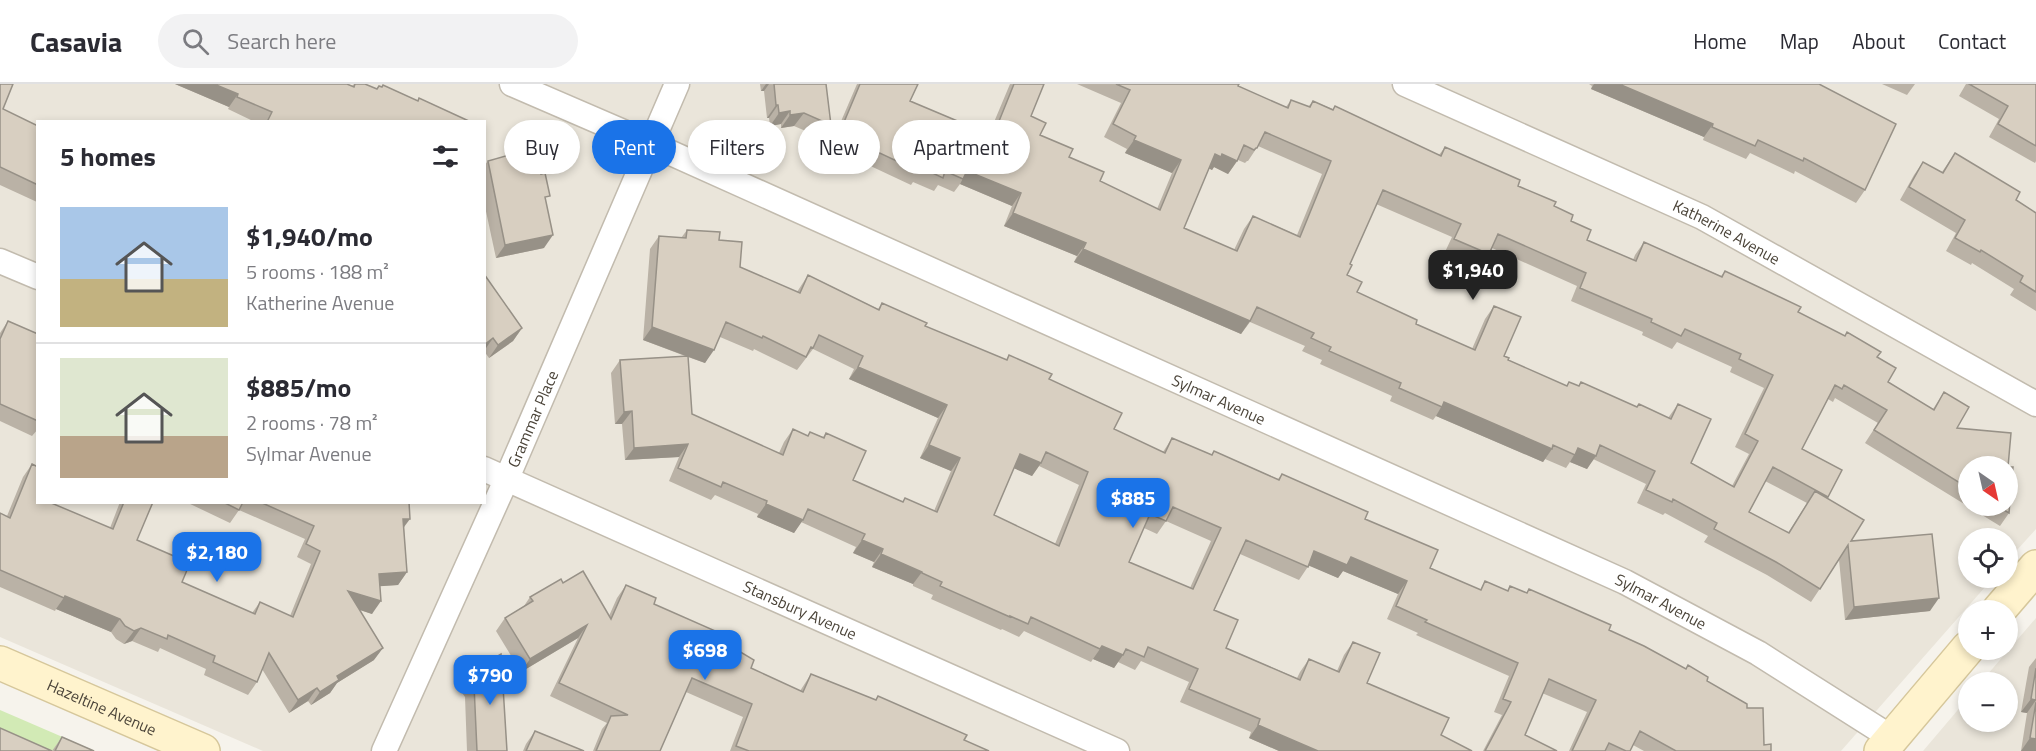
<!DOCTYPE html>
<html lang="en">
<head>
<meta charset="utf-8">
<style>
  :root { --surface:#fff; --page:#f2f2f3; --text:#2b2b33; --muted:#7c7c81; --line:#e1e1e2; --accent:#1a73e8 }
  body { margin:0; font-family:"Titillium Web",sans-serif; background:var(--page); color:var(--text); height:100vh; display:flex; flex-direction:column; font-size:22px; white-space:nowrap }
  * { box-sizing:border-box; margin:0 }
  p { font-size:20px; color:var(--muted) }
  .icon { flex:none; width:33px; height:33px; fill:none; stroke:currentColor; stroke-width:2; stroke-linecap:round; stroke-linejoin:round }
  .map { position:relative; flex:1; overflow:hidden }
  .details { position:absolute; left:36px; top:36px; width:450px; height:384px; display:flex; flex-direction:column; background:var(--surface); border-radius:0px; box-shadow:0 3px 9px #0003 }
  .details>* { flex:none }
  .top-card { position:absolute; left:504px; top:36px; width:570px; height:54px; display:flex; gap:12px }
  .needle { width:39px; rotate:146deg }
  .tools { position:absolute; left:1958px; top:372px; display:grid; gap:12px }
  .tools a { display:grid; place-items:center; width:60px; height:60px; border-radius:50%; background:var(--surface); box-shadow:0 3px 9px #0003; font-size:30px }
  .price { position:absolute; translate:-50% -51px; padding:0 14px; border-radius:12px; background:var(--accent); color:#fff; font-size:20px; line-height:39px; filter:drop-shadow(0 2px 3px #0008) }
  .price::after { content:''; position:absolute; left:50%; top:36px; width:18px; height:14px; margin-left:-9px; background:inherit; clip-path:polygon(0 0,100% 0,50% 100%) }
  .price.selected { background:#222; color:#fff }
  ul { padding:0; list-style:none }
  li { display:flex; align-items:center; gap:18px; height:150px; padding:0 24px }
  li+li { border-top:2px solid var(--line) }
  li span { display:grid; place-items:center; flex:none; width:168px; height:120px; border-radius:0px; color:#555 }
  li>.icon { margin-inline-start:auto }
  span .icon { width:72px; height:72px; fill:#fffc; stroke-width:1 }
  li b { font-size:26px }
  h2 { display:flex; justify-content:space-between; align-items:center; height:72px; padding:0 24px; font-size:26px }
  .chip { padding:0 21px; border-radius:27px; background:var(--surface); box-shadow:0 3px 9px #0003; font-size:21px; line-height:54px }
  .chip.selected { background:var(--accent); color:#fff }
  header { display:flex; align-items:center; gap:36px; box-sizing:border-box; height:84px; padding:0 30px; background:var(--surface); border-bottom:2px solid var(--line) }
  header strong { font-size:28px }
  nav { display:flex; gap:33px; margin-inline-start:auto; font-size:21px }
  .search { width:420px; height:54px; background:var(--page); display:flex; align-items:center; gap:15px; box-sizing:border-box; padding:0 21px; border-radius:33px; color:var(--muted); font-size:22px }
  .map>svg:first-child { display:block }
</style>
</head>
<body>
<header>
<strong>Casavia</strong>
<div class="search"><svg class="icon" aria-label="search" viewBox="0 0 24 24"><circle cx="10" cy="10" r="6"/><path d="M15 15l6 6"/></svg>Search here</div>
<nav><a>Home</a><a>Map</a><a>About</a><a>Contact</a></nav>
</header>
<div class="map">
<svg width="2036" height="667" viewBox="0 0 2036 667">
  <rect width="100%" height="100%" fill="#f6f3ec"/>
  <g fill="#eae5da" fill-rule="evenodd">
    <path d="M0,0h2036v445l-29,32v-23h-39v40h25l-152,173h-1578l-263,-114zM38,38h446v380h-446zM1968,382h39v40h-39z"/>
    <polygon points="2036,534 2036,667 1923,667 1968,614 1968,638 2007,638 2007,598 1981,598"/>
  </g>
  <polygon fill="#d2eab5" points="0,626 95,667 0,667"/>
  <g fill="none" stroke-linecap="round" stroke-linejoin="round">
    <defs>
      <g id="street">
        <path id="s1" d="M512,0l139,60 974,438 133,71 134,85"/>
        <path id="s2" d="M1405,0l297,133 334,187"/>
        <polyline points="0,177 38,193"/>
        <path id="s3" d="M484,385l633,282"/>
        <path id="s4" d="M384,667l123,-273 170,-394"/>
      </g>
      <g id="secondary">
        <polyline points="1999,526 2036,483"/>
        <path id="s5" d="M0,579l203,88"/>
        <polyline points="1881,667 1968,564"/>
      </g>
    </defs>
    <use href="#street" stroke="#c2bbae" stroke-width="27"/>
    <use href="#secondary" stroke="#d6c79b" stroke-width="36"/>
    <use href="#street" stroke="#fff" stroke-width="24"/>
    <use href="#secondary" stroke="#fff3cd" stroke-width="33"/>
  </g>
  <g fill="#bab2a6" fill-rule="evenodd">
    <polygon points="0,0 3,25 38,42 37,118 0,101"/>
    <polygon points="175,0 347,0 352,2 354,0 365,0 377,5 379,2 381,3 383,1 418,17 419,14 471,38 255,38 228,25 229,23"/>
    <polygon points="760,0 826,0 831,41 822,54 794,42 781,44 781,40 770,42 769,34 767,34 764,7 761,7"/>
    <path d="M857,0h61l-8,17 79,33 21,-50h34l-13,32 9,19 60,46 57,28 15,-36 -47,-20 2,-4 -23,-12 17,-34 -44,-19h162l-1,2 48,21 5,-7 17,7 5,-6 20,8 2,-3 104,49 6,-8 109,59 17,15 16,19 46,20 2,-5 9,-13 77,34 4,-5 152,86 11,25 45,27 11,-17 13,36 51,39 1,46 -9,13 -135,-83 13,-20 -43,-25 -2,4 -5,-3 -26,50 40,21 -15,28 24,43 79,70 -85,9 -6,-60 -28,42 -44,-27 -63,-33 4,-6 -43,-23 -2,2 -26,-12 9,-19 -53,-25 -6,10 -17,-7 -4,6 -21,-9 -2,3 -107,-46 -3,4 -43,-19 2,-5 -72,-32 2,-4 -20,-9 3,-5 -55,-24 -9,12 -167,-72 3,-6 -73,-30 8,-20 -52,-22 -6,8 -16,-7 -4,6 -21,-9 -2,3 -81,-38zM1258,62l64,28 -25,61 -44,-19 -9,13 -10,21 -50,-22 25,-60 3,2 2,-3 14,7 10,-14 7,3 2,-2h1zM1376,120l76,33 -7,15 35,15 9,-13 3,-6 85,38 -6,15 72,31 -1,3 30,14 5,-7 55,25 -2,5 34,16 -29,59 14,7 -17,32 -41,-23 -13,-59 -10,14 -29,-14 -2,3 -56,-25 -3,4 -9,-4 -3,4 -58,-26 -4,-4 -10,-50 -9,13 -13,30 -56,-25 -59,-32 -10,-17 3,-11zM1968,382l39,40h-39zM1765,397l42,22 -19,30 -39,-21z"/>
    <polygon points="1589,0 1819,0 1865,106 1856,119 1795,87 1794,90 1750,69 1746,75 1703,56 1704,53 1591,5 1592,2"/>
    <polygon points="1882,0 1915,0 1907,11"/>
    <polygon points="1966,0 2036,0 2036,77 2035,79 1989,53 1999,35 1959,12"/>
    <polygon points="1955,69 2016,116 2036,129 2036,227 2010,211 2014,205 1972,179 1971,181 1946,167 1956,149 1900,116 1914,91 1923,78 1942,88"/>
    <polygon points="528,70 546,117 544,164 496,174 484,118 484,82 488,77"/>
    <path d="M687,146l32,10 21,27 57,25 11,-17 70,34 4,-6 43,23 81,34 3,-5 40,24 65,50 49,23 9,-14 39,17 3,-4 64,28 4,-5 83,45 65,49 50,22 5,-9 22,10 3,-5 17,7 2,-4 178,92 40,27 17,37 7,6h-127l-11,-6 -3,6h-61l18,-39 -45,-19 -17,42 32,16h-74l19,-36 -8,-3 15,-36 -93,-41 2,-2 -31,-14 11,-25 -55,-23 -5,7 -29,-13 -10,15 -59,-26 -26,56 12,38 71,30 3,-6 9,-13 28,12 7,-16 9,-13 14,41 74,52 31,16h-193l-30,-13 2,-6 -71,-30 9,-20 -48,-21 -6,9 -17,-8 -4,6 -21,-9 -2,3 -67,-31 -5,6 -17,-8 -1,1 -70,-31 2,-4 -20,-9v-2l-41,-17 2,-5 -21,-9 3,-6 -55,-25 -7,11 -37,-16 1,-3 -43,-19 -4,5 -42,-19 10,-24 -54,3 -3,-36h-7l-4,-51 9,-13 65,-4 -42,-16 7,-91 9,-13 22,2zM720,253l33,14 1,-2 43,21 16,-21 41,20 -5,10 89,39 -18,40 31,13 -17,40 -29,-13 -2,4 -50,-22 -27,-47 -3,4 -13,-5 -3,4 -14,-7 -9,13 -5,11 -87,-39 -4,-57 17,6zM1039,382l40,19 -24,59 -61,-29 20,-47 18,8zM1166,437l45,20 -21,47 -61,-26 15,-34 13,6z"/>
    <polygon points="484,190 522,244 513,257 489,274 484,267"/>
    <polygon points="8,237 38,250 38,345 32,352 0,337 0,249"/>
    <polygon points="32,380 38,418 110,444 120,418 153,418 137,456 182,498 252,529 260,518 290,532 311,480 297,473 305,455 239,426 230,439 186,418 409,418 404,444 407,488 398,501 380,502 372,530 360,526 374,576 337,599 330,609 311,621 308,617 289,629 262,585 257,598 248,611 204,591 206,585 160,564 158,568 132,557 124,560 116,555 111,548 56,525 55,527 0,503 0,429 7,432 23,393"/>
    <polygon points="563,499 609,532 617,514 626,501 654,520 718,553 737,566 751,584 800,607 811,590 875,616 878,612 964,656 989,667 730,667 743,633 686,608 660,667 593,667 602,645 607,639 550,612 578,554 521,588 496,547 505,534 524,522 530,513"/>
    <polygon points="501,570 507,667 467,667 465,613 458,603 468,590"/>
    <polygon points="2036,574 2036,667 2021,667 2027,629 2021,628 2029,583"/>
    <polygon points="535,647 584,667 523,667 526,660"/>
    <polygon points="62,653 94,667 0,667 52,667"/>
  </g>
  <g fill="#979187">
    <polygon points="175,0 214,0 238,10 229,23"/>
    <polygon points="766,0 769,0 764,7 761,7"/>
    <polygon points="1594,0 1619,0 1713,40 1704,53 1591,5"/>
    <polygon points="776,21 778,21 769,34 767,34"/>
    <polygon points="790,27 781,40 770,42 779,29"/>
    <polygon points="804,29 794,42 781,44 790,31"/>
    <polygon points="1134,56 1181,76 1172,89 1125,69"/>
    <polygon points="1215,70 1222,70 1237,77 1228,90 1214,83 1212,86 1206,83"/>
    <polygon points="967,87 1021,109 1012,122 960,100"/>
    <polygon points="1013,129 1086,159 1077,172 1004,142"/>
    <polygon points="553,151 544,164 496,174 505,161"/>
    <polygon points="1083,165 1250,237 1241,250 1074,178"/>
    <polygon points="652,243 714,266 705,279 643,256"/>
    <polygon points="522,244 513,257 489,274 498,261"/>
    <polygon points="493,254 484,267 484,261"/>
    <polygon points="858,283 947,321 938,334 849,295"/>
    <polygon points="1444,318 1552,365 1543,378 1436,332"/>
    <polygon points="632,327 622,340 615,340 624,328"/>
    <polygon points="688,360 679,373 625,376 634,364"/>
    <polygon points="929,361 960,374 951,387 920,374"/>
    <polygon points="1578,364 1596,372 1587,385 1570,378"/>
    <polygon points="1020,370 1041,379 1032,392 1011,383"/>
    <polygon points="766,420 803,436 794,449 757,433"/>
    <polygon points="403,435 410,435 401,447"/>
    <polygon points="862,456 883,465 874,478 853,469"/>
    <polygon points="1314,467 1351,473 1407,497 1398,510 1343,487 1338,494 1305,480"/>
    <polygon points="881,470 922,488 913,500 872,483"/>
    <polygon points="407,488 398,501 369,503 379,490"/>
    <polygon points="348,507 381,517 372,530 339,519"/>
    <polygon points="65,512 120,535 111,548 56,525"/>
    <polygon points="1939,514 1930,527 1845,536 1854,523"/>
    <polygon points="587,541 578,554 521,588 530,575"/>
    <polygon points="141,544 132,557 124,560 134,547"/>
    <polygon points="1102,562 1123,571 1114,584 1093,575"/>
    <polygon points="383,564 374,576 337,599 330,609 311,621 320,608 337,592"/>
    <polygon points="317,604 308,617 289,629 298,616"/>
    <polygon points="2031,615 2036,616 2027,629 2021,628"/>
    <polygon points="1258,641 1318,667 1279,667 1249,654"/>
    <polygon points="2030,654 2036,655 2036,667 2021,667"/>
  </g>
  <g fill="#d8cfc1" stroke="#979187" stroke-width="1.5" fill-rule="evenodd">
    <polygon points="0,0 13,0 3,25 38,42 38,101 0,83"/>
    <polygon points="214,0 347,0 354,3 355,0 365,0 377,5 379,2 382,3 383,1 418,17 419,14 471,38 267,38 272,28 237,13 238,10"/>
    <polygon points="774,0 826,0 831,41 804,29 790,31 790,27 779,29 778,21 776,21"/>
    <path d="M860,0h58l-8,17 83,35 21,-52h30l-13,32 15,7 -6,12 33,14 -4,8 35,15 -4,9 60,29 21,-50 -47,-20 2,-4 -23,-12 17,-34 -14,-6h123l-1,2 50,22 3,-8 19,7 3,-6 20,9 2,-4 106,50 4,-9 75,33 -2,6 38,16 -2,4 19,9 -2,6 20,9 -4,10 49,21 8,-19 78,35 3,-6 76,36 -3,5 47,24 2,-4 34,20 -4,5 19,11 -8,14 46,28 10,-18 25,15 -12,21 54,5 -3,34h5l-4,46 -12,-7h10v-40h-39v22l-94,-58 13,-20 -43,-25 -2,4 -7,-4 -33,64 40,21 -14,27 -55,-30 -24,45 40,21 26,-42 49,29 -13,21 81,-7 7,64 -85,9 -6,-62 -28,44 -44,-27 -62,-33 3,-6 -44,-24 -1,3 -26,-12 9,-19 -55,-26 -4,11 -18,-8 -3,7 -22,-10 -1,4 -108,-47 -2,5 -43,-19 2,-5 -72,-32 2,-4 -20,-9 3,-5 -57,-26 -7,14 -167,-72 3,-6 -73,-30 8,-20 -54,-22 -4,8 -18,-8 -2,7 -21,-10 -2,4 -81,-38zM1265,48l66,29 -31,76 -47,-21 -16,35 -53,-23 31,-74 6,3 1,-3 15,7 7,-16 10,5 2,-2h1zM1383,106l78,34 -7,15 35,15 9,-20 88,39 -6,15 72,31 -1,3 30,14 4,-7 56,25 -2,5 34,16 -28,59 13,7 -24,46 -43,-24 20,-44 -33,-15 -7,15 -32,-15 -2,3 -56,-25 -2,4 -10,-4 -2,4 -59,-26 1,-2 -5,-2 17,-39 -27,-11 -19,44 -59,-26 1,-4 -60,-28 5,-10 -15,-7 5,-10 -2,-1z"/>
    <polygon points="1619,0 1819,0 1896,40 1865,106 1804,74 1803,77 1758,56 1755,62 1712,43 1713,40"/>
    <polygon points="1969,0 2036,0 2036,62 1998,40 2008,22"/>
    <polygon points="527,66 528,70 537,68 541,90 545,89 550,112 545,113 553,151 505,161 488,77"/>
    <polygon points="1955,69 2020,108 2016,116 2036,129 2036,208 2020,198 2023,192 1981,166 1980,168 1955,154 1965,136 1909,103 1923,78 1943,89"/>
    <path d="M687,146l33,2 -1,8 23,2 -2,25 60,26 8,-18 71,35 3,-7 45,20 -2,3 82,34 2,-5 43,19 -3,5 73,34 -8,16 51,24 7,-15 40,17 2,-4 65,29 3,-6 86,38 -3,7 73,31 -8,18 51,22 4,-9 23,10 2,-5 17,7 2,-4 82,36 -2,5 35,16 42,23 2,-4 20,12 -1,4 40,23v4h16l1,37 7,-1v7h-95l-36,-20 -10,20h-4l-17,-8 -4,8h-33l24,-51 -47,-21 -24,56 32,16h-72l26,-49 -8,-3 15,-36 -93,-41 2,-2 -31,-14 11,-25 -56,-24 -4,8 -33,-14 -6,16 -62,-27 -32,70 24,10 -12,28 74,32 9,-21 30,13 14,-30 27,11 -13,30 82,35 -8,17 31,16h-154l-60,-26 2,-6 -71,-30 9,-20 -50,-22 -4,10 -18,-8 -3,6 -21,-9 -2,3 -69,-32 -3,7 -18,-8v1l-70,-31 2,-4 -20,-9v-1l-41,-18 2,-5 -21,-9 3,-6 -57,-25 -5,11 -37,-16 1,-3 -44,-19 -2,5 -43,-19 10,-24 -54,4 -2,-37 -8,1 -4,-52 68,-4 4,58 91,41 10,-26 15,7 2,-4 14,6 2,-5 40,18 -13,29 50,22 2,-4 32,14 23,-54 -31,-13 18,-40 -89,-38 5,-11 -44,-21 -6,13 -2,-1 -5,10 -43,-21 -1,2 -36,-16 -12,28 -62,-23 7,-91 27,2zM1046,368l42,20 -29,74 -65,-31 26,-61 21,9zM1173,423l48,21 -28,61 -64,-27 21,-48 16,7z"/>
    <polygon points="484,190 522,244 498,261 493,254 484,261"/>
    <polygon points="8,237 38,250 38,337 0,320 0,255"/>
    <polygon points="32,380 38,383 38,418 49,418 113,445 124,418 153,418 137,456 190,479 182,498 255,530 260,518 293,533 320,467 306,460 314,442 260,418 409,418 410,435 403,435 407,488 379,490 381,517 348,507 383,564 337,592 339,596 320,608 317,604 298,616 269,569 257,598 213,578 215,572 168,551 167,555 141,544 134,547 125,542 120,535 65,512 64,514 0,486 0,429 10,434"/>
    <polygon points="223,418 243,418 239,426"/>
    <polygon points="583,487 611,535 626,501 656,514 654,520 720,549 718,553 739,562 737,566 754,576 751,584 803,608 811,590 876,616 878,612 967,651 964,656 989,667 749,667 736,662 752,620 692,594 660,667 596,667 611,632 628,631 559,599 587,541 530,575 505,534 533,517 530,513 561,495 563,499"/>
    <polygon points="501,570 507,667 477,667 474,601 468,590"/>
    <polygon points="2036,584 2036,616 2031,615"/>
    <polygon points="2036,618 2036,655 2030,654"/>
    <polygon points="0,644 52,667 0,667"/>
    <polygon points="535,647 584,667 526,667"/>
    <polygon points="62,653 94,667 55,667"/>
  </g>
  <g text-anchor="middle" dominant-baseline="central" stroke-width="4.5" stroke-linejoin="round" paint-order="stroke">
    <g font-size="16" fill="#4b4439" stroke="#fff">
      <text stroke="none"><textPath href="#s2" startOffset="354">Katherine Avenue</textPath></text>
      <text stroke="none"><textPath href="#s1" startOffset="774">Sylmar Avenue</textPath></text>
      <text stroke="none"><textPath href="#s4" startOffset="364">Grammar Place</textPath></text>
      <text stroke="none"><textPath href="#s1" startOffset="1260">Sylmar Avenue</textPath></text>
      <text stroke="none"><textPath href="#s3" startOffset="346">Stansbury Avenue</textPath></text>
      <text stroke="none"><textPath href="#s5" startOffset="111">Hazeltine Avenue</textPath></text>
    </g>
  </g>
</svg>
<div class="tools">
<a><svg class="needle" viewBox="-14 -14 28 28"><path d="M0-13l5 13h-10z" fill="#e53935"/><path d="M0 13l5-13h-10z" fill="#7c7c81"/></svg></a>
<a><svg class="icon" aria-label="locate" viewBox="0 0 24 24"><circle cx="12" cy="12" r="6"/><path d="M12 2v4M12 18v4M2 12h4M18 12h4"/></svg></a>
<a>+</a>
<a>−</a>
</div>
<b class="price selected" style="left:1473px;top:217px">$1,940</b>
<b class="price" style="left:1133px;top:445px">$885</b>
<b class="price" style="left:217px;top:499px">$2,180</b>
<b class="price" style="left:705px;top:597px">$698</b>
<b class="price" style="left:490px;top:622px">$790</b>
<div class="top-card">
<a class="chip">Buy</a>
<a class="chip selected">Rent</a>
<a class="chip">Filters</a>
<a class="chip">New</a>
<a class="chip">Apartment</a>
</div>
<section class="details">
<h2>5 homes<svg class="icon" aria-label="filters" viewBox="0 0 24 24"><path d="M4 7h16M4 17h16"/><circle cx="9" cy="7" r="2"/><circle cx="15" cy="17" r="2"/></svg></h2>
<ul>
<li><span style="background:linear-gradient(#a9c7e8 60%,#c2b280 0)"><svg class="icon" aria-label="home" viewBox="0 0 24 24"><path d="M3 11l9-7 9 7M6 9v11h12V9"/></svg></span><div><b>$1,940/mo</b><p>5 rooms · 188 m²</p><p>Katherine Avenue</p></div></li>
<li><span style="background:linear-gradient(#dfe7d0 65%,#b9a48a 0)"><svg class="icon" aria-label="home" viewBox="0 0 24 24"><path d="M3 11l9-7 9 7M6 9v11h12V9"/></svg></span><div><b>$885/mo</b><p>2 rooms · 78 m²</p><p>Sylmar Avenue</p></div></li>
</ul>
</section>
</div>
</body>
</html>
